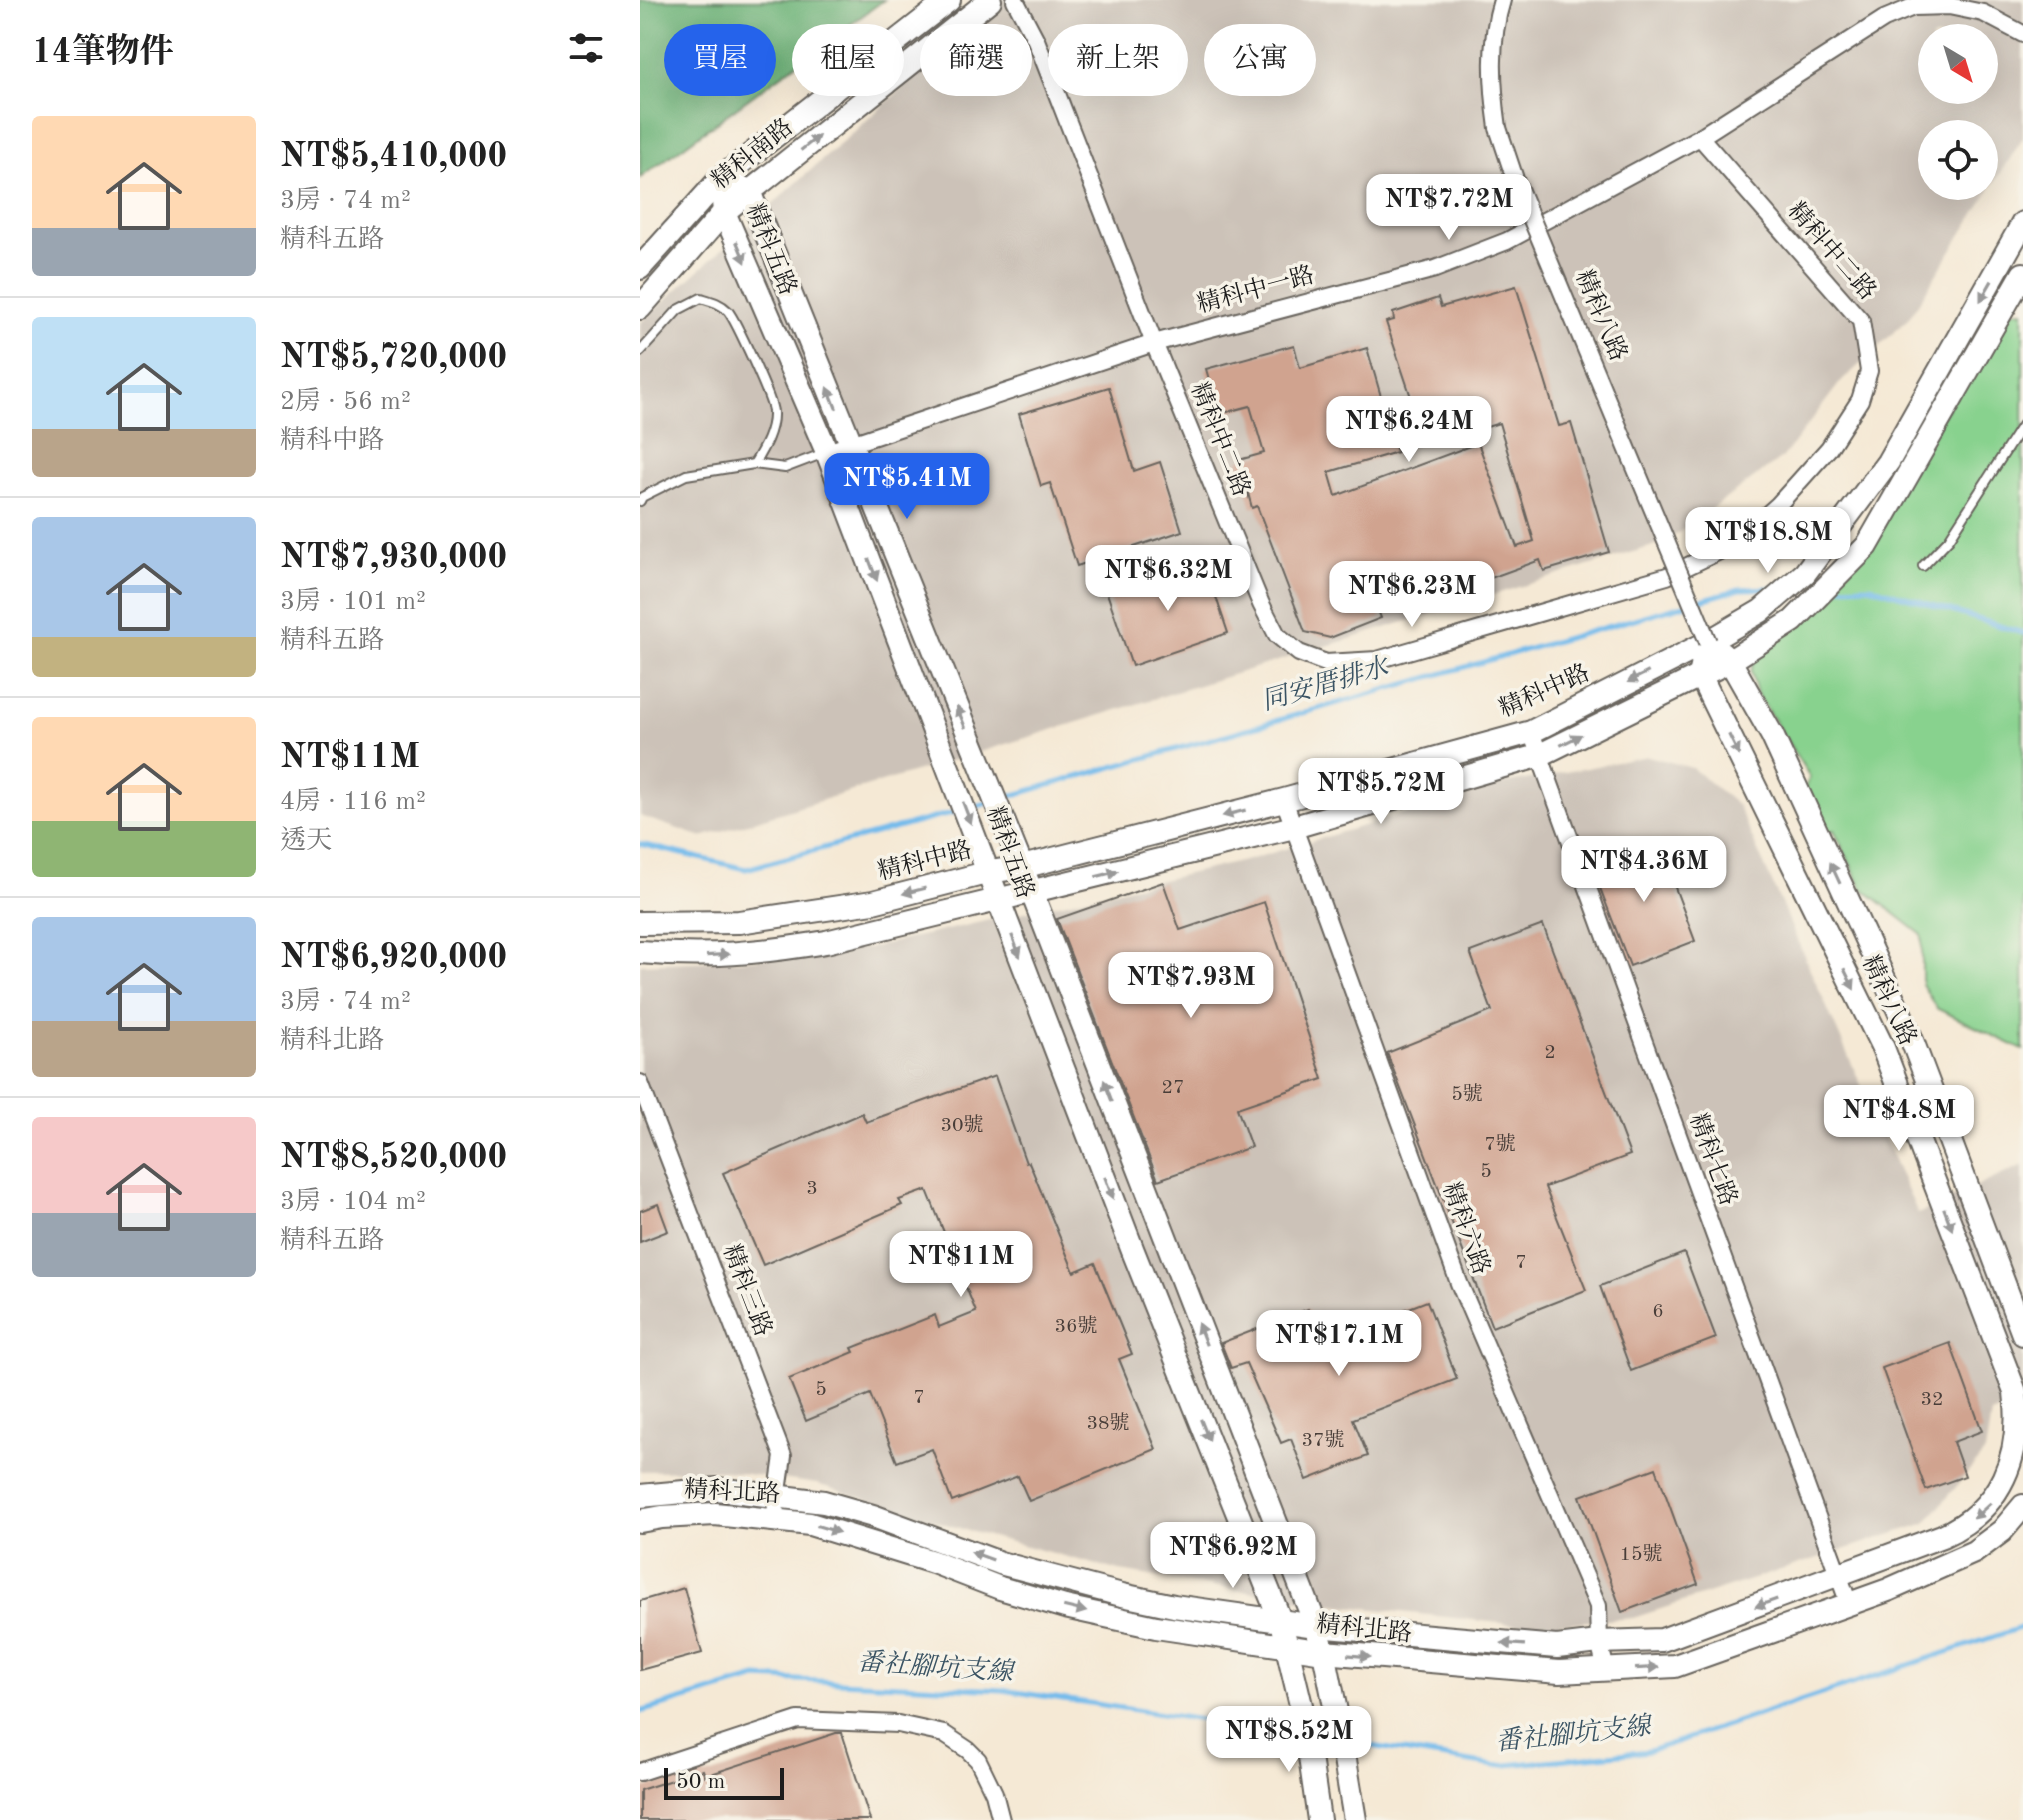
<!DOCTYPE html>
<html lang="zh-TW">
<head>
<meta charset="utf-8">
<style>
  :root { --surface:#fff; --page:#f6f6f6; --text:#222; --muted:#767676; --line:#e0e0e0; --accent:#2563eb }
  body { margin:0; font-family:"Old Standard TT","Noto Serif TC",serif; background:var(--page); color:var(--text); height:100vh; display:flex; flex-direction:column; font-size:30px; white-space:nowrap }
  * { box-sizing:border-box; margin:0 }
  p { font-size:26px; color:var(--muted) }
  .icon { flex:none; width:44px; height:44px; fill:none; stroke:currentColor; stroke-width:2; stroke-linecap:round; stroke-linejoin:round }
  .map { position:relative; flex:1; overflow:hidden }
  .panel { display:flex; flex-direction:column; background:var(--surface); width:640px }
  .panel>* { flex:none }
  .top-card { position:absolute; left:24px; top:24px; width:760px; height:72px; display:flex; gap:16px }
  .needle { width:52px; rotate:142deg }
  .controls { position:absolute; left:1278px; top:24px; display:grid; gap:16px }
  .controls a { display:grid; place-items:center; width:80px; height:80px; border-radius:50%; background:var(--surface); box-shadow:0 8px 32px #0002; font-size:40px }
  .scale { position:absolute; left:24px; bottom:20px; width:120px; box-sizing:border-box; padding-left:8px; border:4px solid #1c1c1c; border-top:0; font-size:22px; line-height:28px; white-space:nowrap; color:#1c1c1c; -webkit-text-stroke:6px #f7f3e8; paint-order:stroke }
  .price { position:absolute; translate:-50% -68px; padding:0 18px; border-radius:16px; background:#fff; color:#222; font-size:26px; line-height:52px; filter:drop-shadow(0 2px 4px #0008) }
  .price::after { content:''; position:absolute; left:50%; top:48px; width:24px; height:18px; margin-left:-12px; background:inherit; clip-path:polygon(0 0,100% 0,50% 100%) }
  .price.on { background:var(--accent); color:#fff }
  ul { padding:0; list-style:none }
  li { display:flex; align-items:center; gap:24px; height:200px; padding:0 32px }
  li+li { border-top:2px solid var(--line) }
  li span { display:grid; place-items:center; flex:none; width:224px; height:160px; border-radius:8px; color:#555 }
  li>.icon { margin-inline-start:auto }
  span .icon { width:96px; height:96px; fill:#fffc; stroke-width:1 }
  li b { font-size:34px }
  h2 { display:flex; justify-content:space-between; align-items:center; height:96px; padding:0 32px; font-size:34px }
  .chip { padding:0 28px; border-radius:36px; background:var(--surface); box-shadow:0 8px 32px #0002; font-size:28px; line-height:72px }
  .chip.on { background:var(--accent); color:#fff }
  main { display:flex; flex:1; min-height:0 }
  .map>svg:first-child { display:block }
</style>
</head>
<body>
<main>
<section class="panel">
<h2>14筆物件<svg class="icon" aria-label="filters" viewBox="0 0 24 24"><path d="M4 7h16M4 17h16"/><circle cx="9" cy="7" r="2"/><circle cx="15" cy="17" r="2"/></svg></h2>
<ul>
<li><span style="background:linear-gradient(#ffd9b3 70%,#9aa5b1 0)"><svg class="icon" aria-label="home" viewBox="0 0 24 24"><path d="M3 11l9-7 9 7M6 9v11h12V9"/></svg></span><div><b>NT$5,410,000</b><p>3房 · 74 m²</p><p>精科五路</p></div></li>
<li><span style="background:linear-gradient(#bfe0f5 70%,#b9a48a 0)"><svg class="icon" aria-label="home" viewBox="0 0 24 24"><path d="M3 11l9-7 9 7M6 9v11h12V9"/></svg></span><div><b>NT$5,720,000</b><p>2房 · 56 m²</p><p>精科中路</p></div></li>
<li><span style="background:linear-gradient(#a9c7e8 75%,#c2b280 0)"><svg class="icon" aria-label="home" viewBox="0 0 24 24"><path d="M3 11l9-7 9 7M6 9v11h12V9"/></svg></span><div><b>NT$7,930,000</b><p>3房 · 101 m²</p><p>精科五路</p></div></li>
<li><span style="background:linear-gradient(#ffd9b3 65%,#8fb573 0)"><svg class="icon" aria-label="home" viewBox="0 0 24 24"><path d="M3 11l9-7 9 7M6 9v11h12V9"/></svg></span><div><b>NT$11M</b><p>4房 · 116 m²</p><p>透天</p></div></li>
<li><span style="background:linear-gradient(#a9c7e8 65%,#b9a48a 0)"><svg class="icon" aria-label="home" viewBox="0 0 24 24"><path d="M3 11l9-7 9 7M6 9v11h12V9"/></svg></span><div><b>NT$6,920,000</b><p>3房 · 74 m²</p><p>精科北路</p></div></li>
<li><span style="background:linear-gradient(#f6c9c9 60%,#9aa5b1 0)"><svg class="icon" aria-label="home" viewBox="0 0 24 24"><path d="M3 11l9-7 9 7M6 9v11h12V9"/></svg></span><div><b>NT$8,520,000</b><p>3房 · 104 m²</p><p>精科五路</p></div></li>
</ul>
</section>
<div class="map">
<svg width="1383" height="1820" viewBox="0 0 1383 1820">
  <rect width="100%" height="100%" fill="#f7f3e8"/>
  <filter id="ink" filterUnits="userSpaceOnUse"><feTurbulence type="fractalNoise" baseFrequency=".0125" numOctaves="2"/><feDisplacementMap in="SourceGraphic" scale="16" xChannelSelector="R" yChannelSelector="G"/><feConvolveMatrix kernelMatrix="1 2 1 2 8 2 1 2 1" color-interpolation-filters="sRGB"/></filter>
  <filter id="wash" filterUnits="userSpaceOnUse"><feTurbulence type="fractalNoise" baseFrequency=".006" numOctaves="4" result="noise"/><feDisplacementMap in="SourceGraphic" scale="32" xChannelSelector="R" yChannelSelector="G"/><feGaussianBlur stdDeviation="1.8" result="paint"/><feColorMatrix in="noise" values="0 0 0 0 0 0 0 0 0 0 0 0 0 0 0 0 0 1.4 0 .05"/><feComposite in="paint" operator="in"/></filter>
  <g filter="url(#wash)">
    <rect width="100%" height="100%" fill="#f5e9d5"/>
    <g fill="#ccc2b8" fill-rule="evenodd">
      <path d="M361,0h1022v138l-115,181 -69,65 -56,73 -117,85 -964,295 -62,-21v-493zM1292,38h52v52h-52zM1292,134h52v52h-52z"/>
      <polygon points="1008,756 1052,768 1098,806 1278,1214 1383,1165 1383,1401 1351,1414 1345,1452 1286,1523 993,1618 887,1626 671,1602 480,1571 329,1531 177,1484 78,1470 0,1471 0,964 103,960 229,948 608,860 864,784"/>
    </g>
    <polygon fill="#88d28e" stroke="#527755" stroke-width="2" points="1383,310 1383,1050 1296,1008 1282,984 1282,935 1222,888 1194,830 1173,837 1158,803 1170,777 1117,694 1111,672 1115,658 1195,580 1371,311"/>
    <polygon fill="#6eb479" stroke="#45684a" stroke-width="2" points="0,0 244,0 0,178"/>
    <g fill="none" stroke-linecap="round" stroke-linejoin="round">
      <g stroke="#74bbeb" stroke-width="5">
        <polyline points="1199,587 1230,586 1383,633"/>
        <polyline points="360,799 1100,589 1137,588"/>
        <polyline points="330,808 351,802"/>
        <polyline points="0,844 106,869 316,812"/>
        <polyline points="0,1712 117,1678 363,1690 661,1735"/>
        <polyline points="675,1737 697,1740"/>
        <polyline points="707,1742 856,1766 1009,1751 1383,1627"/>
      </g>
    </g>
    <g id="blocks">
      <g fill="#d0a38f">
        <polygon points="876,286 919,426 931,423 969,552 904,571 900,560 826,587 820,573 736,605 741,618 690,638 665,632 617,506 612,508 599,460 624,453 610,406 579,414 566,369 654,345 660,368 727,348 757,452 689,472 696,496 838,443 877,547 894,541 859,423 844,428 837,404 779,421 746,322 754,320 753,313 798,298 801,307"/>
        <polygon points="469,387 494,471 520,462 542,531 437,566 410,483 401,486 379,414"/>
        <polygon points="564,561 588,633 492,666 467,593"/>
        <polygon points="1018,842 1055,941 990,966 952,867"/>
        <polygon points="523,882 540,930 624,902 683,1079 597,1108 611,1147 518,1180 417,919"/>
        <polygon points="903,925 990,1155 905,1187 946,1290 852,1327 747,1053 852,1011 830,952"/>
        <polygon points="355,1076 386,1163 389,1162 434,1272 455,1263 492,1354 479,1359 516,1449 389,1501 378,1476 312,1502 292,1449 257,1462 230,1394 166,1421 149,1379 214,1352 212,1348 295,1315 299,1327 336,1312 287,1190 259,1200 262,1205 123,1265 83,1173 222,1113 226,1122"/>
        <polygon points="18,1204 28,1231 0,1242 0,1211"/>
        <polygon points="1044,1253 1076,1338 991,1371 960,1286"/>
        <polygon points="787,1301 817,1379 713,1419 728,1456 667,1480 651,1439 641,1443 606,1363 591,1368 581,1343 668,1309 681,1342"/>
        <polygon points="1310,1343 1342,1431 1313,1442 1325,1476 1286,1490 1242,1368"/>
        <polygon points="1016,1468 1058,1584 982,1612 940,1496"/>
        <polygon points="44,1588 62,1653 0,1670 0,1601"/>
        <polygon points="196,1733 202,1733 230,1820 0,1820 0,1790 63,1770 65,1776"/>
      </g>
    </g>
  </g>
  <g filter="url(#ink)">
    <use href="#blocks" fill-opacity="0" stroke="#68645d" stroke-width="2"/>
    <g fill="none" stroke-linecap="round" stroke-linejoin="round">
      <defs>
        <g id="service">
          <path d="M0,352l38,-42 23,-12c10,3 19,5 27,13 8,10 45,90 45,101 1,19 -10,37 -19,52"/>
          <polyline points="0,501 2,497 46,475 114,464 145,468 187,452"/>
          <polyline points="1283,566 1309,539 1383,424"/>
        </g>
        <g id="minor">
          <polyline points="375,0 396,40 514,343 621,604 637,635 659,653 686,663 737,660 1027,576 1094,544 1138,505 1189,448 1220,400 1229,371 1221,321 1060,137"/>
          <path d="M858,128c-6,-43 -9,-86 4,-128"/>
          <polyline points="187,452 514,343 795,269 867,241 1060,137 1244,19 1273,7 1309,6 1343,13 1383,34"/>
          <polyline points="891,732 1209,1604"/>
          <polyline points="644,800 819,1283 958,1606 959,1642 966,1670"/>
          <polyline points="0,1083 143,1456 134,1520"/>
          <polyline points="0,1772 158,1720 258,1724 304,1734 328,1750 338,1760 354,1793 361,1820"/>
        </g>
        <g id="tertiary">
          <polyline points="81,178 109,191 382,867 676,1626 684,1652 701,1736 715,1820"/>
          <polyline points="81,178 84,212 187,452 493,1251 641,1622 665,1722 679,1820"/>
          <polyline points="0,268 81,178 309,0"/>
          <polyline points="0,308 84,212 350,0"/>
          <polyline points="1081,653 1090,661 1132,735 1270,1035 1383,1334"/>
          <polyline points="0,923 99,922 233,902 350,872 382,867 644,800 891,732 1068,642 1121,611 1165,573 1248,462 1383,223"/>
          <path d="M0,952c67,6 120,1 186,-10l468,-115 244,-71 192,-95 63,-40 74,-75 156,-272"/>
          <path d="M0,1496l77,-7 107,13 49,14 127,47 122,32 52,11 142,20 241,21 42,-5 63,-2 280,-104c59,-26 81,-81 73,-144l-132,-344 -183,-373 8,-33"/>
          <polyline points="0,1521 22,1517 75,1514 170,1524 293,1562 360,1588 425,1607 516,1627 684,1652 919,1672 1035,1666 1209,1604 1248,1590 1334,1552 1362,1531 1383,1506"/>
        </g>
      </defs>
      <use href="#service" stroke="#68645d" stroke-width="12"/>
      <use href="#minor" stroke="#68645d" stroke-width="20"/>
      <use href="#tertiary" stroke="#68645d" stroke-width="26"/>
      <use href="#service" stroke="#fff" stroke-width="8"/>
      <use href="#minor" stroke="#fff" stroke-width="16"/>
      <use href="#tertiary" stroke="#fff" stroke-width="22"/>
      <defs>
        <polyline id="minor-bridge" points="858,128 875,179 1068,642"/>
      </defs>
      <use href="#minor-bridge" stroke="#68645d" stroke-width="20" stroke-linecap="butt"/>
      <use href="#minor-bridge" stroke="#fff" stroke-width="16"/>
    </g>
    <defs><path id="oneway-solid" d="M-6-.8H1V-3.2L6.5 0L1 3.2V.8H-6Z" transform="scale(2)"/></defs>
    <g fill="#999">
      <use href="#oneway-solid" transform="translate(170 143) rotate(-38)"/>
      <use href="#oneway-solid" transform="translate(101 252) rotate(67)"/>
      <use href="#oneway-solid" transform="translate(1346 291) rotate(120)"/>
      <use href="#oneway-solid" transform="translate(192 398) rotate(-112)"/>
      <use href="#oneway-solid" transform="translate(233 570) rotate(69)"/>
      <use href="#oneway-solid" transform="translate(998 677) rotate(153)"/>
      <use href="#oneway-solid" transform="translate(321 717) rotate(-112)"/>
      <use href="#oneway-solid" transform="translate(931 740) rotate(-27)"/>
      <use href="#oneway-solid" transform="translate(1094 745) rotate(64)"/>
      <use href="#oneway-solid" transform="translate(327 813) rotate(69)"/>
      <use href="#oneway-solid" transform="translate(594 813) rotate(166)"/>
      <use href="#oneway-solid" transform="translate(1195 873) rotate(-115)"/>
      <use href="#oneway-solid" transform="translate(467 874) rotate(-14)"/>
      <use href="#oneway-solid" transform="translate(274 891) rotate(166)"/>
      <use href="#oneway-solid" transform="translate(376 946) rotate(69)"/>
      <use href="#oneway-solid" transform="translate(78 955) rotate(-3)"/>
      <use href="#oneway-solid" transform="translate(1209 979) rotate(64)"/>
      <use href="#oneway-solid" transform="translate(468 1091) rotate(-111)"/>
      <use href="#oneway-solid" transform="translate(469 1188) rotate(69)"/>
      <use href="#oneway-solid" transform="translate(1308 1219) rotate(69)"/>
      <use href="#oneway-solid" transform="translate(562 1334) rotate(-111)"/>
      <use href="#oneway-solid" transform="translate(565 1430) rotate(68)"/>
      <use href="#oneway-solid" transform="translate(1342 1511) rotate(137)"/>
      <use href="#oneway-solid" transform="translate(188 1529) rotate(17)"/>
      <use href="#oneway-solid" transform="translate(342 1556) rotate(-160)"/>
      <use href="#oneway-solid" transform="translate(1126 1603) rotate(160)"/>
      <use href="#oneway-solid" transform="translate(435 1609) rotate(13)"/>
      <use href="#oneway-solid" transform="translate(873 1644) rotate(-176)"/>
      <use href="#oneway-solid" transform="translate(719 1656) rotate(5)"/>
      <use href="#oneway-solid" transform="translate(1007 1668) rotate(-3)"/>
    </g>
  </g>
  <g text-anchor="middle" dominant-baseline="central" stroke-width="7" stroke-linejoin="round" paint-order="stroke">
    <g font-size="20" fill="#493e39">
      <text x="910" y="1053">2</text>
      <text x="533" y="1088">27</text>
      <text x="827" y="1095">5號</text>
      <text x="322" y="1126">30號</text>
      <text x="860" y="1145">7號</text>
      <text x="846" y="1172">5</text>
      <text x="172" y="1189">3</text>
      <text x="881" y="1263">7</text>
      <text x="1018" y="1312">6</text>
      <text x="436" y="1327">36號</text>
      <text x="181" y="1390">5</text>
      <text x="279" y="1398">7</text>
      <text x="1292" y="1400">32</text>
      <text x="468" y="1424">38號</text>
      <text x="683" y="1441">37號</text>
      <text x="1001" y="1555">15號</text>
    </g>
    <g font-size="24" fill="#1c1c1c" stroke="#f7f3e8">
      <text transform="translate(113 155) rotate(-39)">精科南路</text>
      <text transform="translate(130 250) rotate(68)">精科五路</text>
      <text transform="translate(1191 252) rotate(49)">精科中二路</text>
      <text transform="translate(616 291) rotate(-15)">精科中一路</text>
      <text transform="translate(960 316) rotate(67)">精科八路</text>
      <text transform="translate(579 440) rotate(68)">精科中二路</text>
      <text transform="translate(905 692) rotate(-24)">精科中路</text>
      <text transform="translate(369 853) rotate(70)">精科五路</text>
      <text transform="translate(285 862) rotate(-14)">精科中路</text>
      <text transform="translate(1248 1001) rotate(65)">精科八路</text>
      <text transform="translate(1072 1160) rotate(70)">精科七路</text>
      <text transform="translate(825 1229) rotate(70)">精科六路</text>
      <text transform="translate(106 1291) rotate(69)">精科三路</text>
      <text transform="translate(92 1493) rotate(3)">精科北路</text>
      <text transform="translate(724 1630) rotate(6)">精科北路</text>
    </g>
    <g font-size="26" font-style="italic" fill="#3b5464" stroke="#f7f3e8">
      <text transform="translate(685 685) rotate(-16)">同安厝排水</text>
      <text transform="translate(295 1668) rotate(4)">番社腳坑支線</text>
      <text transform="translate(933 1735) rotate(-6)">番社腳坑支線</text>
    </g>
  </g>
</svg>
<div class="controls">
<a><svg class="needle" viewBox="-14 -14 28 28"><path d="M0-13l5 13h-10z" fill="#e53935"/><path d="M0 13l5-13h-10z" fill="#767676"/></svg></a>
<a><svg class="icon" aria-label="locate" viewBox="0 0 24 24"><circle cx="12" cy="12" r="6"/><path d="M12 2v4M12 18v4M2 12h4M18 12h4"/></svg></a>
</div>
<div class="scale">50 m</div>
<b class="price" style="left:809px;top:242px">NT$7.72M</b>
<b class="price" style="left:769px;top:464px">NT$6.24M</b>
<b class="price on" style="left:267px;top:521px">NT$5.41M</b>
<b class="price" style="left:1128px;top:575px">NT$18.8M</b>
<b class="price" style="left:528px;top:613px">NT$6.32M</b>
<b class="price" style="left:772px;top:629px">NT$6.23M</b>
<b class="price" style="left:741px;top:826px">NT$5.72M</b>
<b class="price" style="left:1004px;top:904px">NT$4.36M</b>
<b class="price" style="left:551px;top:1020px">NT$7.93M</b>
<b class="price" style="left:1259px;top:1153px">NT$4.8M</b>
<b class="price" style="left:321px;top:1299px">NT$11M</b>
<b class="price" style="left:699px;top:1378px">NT$17.1M</b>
<b class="price" style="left:593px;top:1590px">NT$6.92M</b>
<b class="price" style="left:649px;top:1774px">NT$8.52M</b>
<div class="top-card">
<a class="chip on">買屋</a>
<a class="chip">租屋</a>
<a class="chip">篩選</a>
<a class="chip">新上架</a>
<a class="chip">公寓</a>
</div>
</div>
</main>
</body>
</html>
